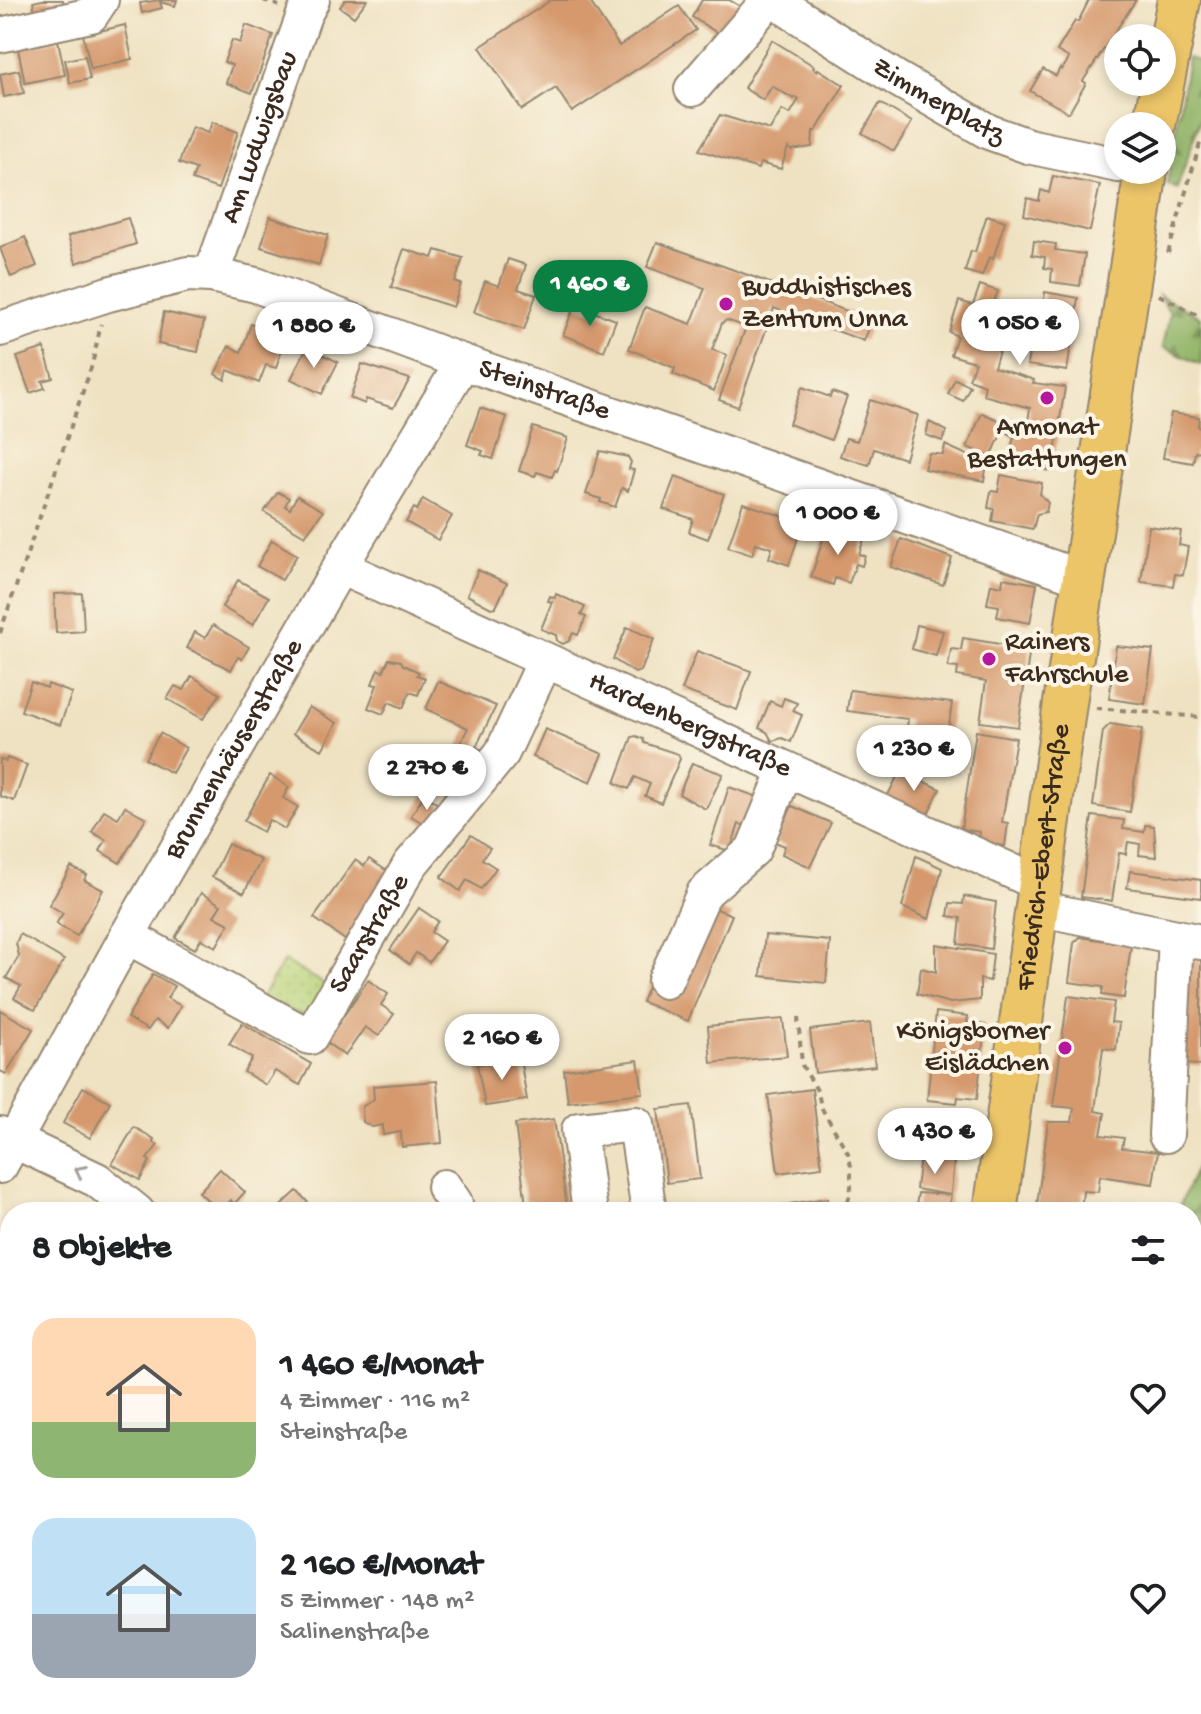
<!DOCTYPE html>
<html lang="de">
<head>
<meta charset="utf-8">
<style>
  :root { --surface:#fff; --page:#f2f2f2; --text:#202124; --muted:#757577; --accent:#0b8043 }
  body { margin:0; font-family:"Gochi Hand",sans-serif; background:var(--page); color:var(--text); height:100vh; display:flex; flex-direction:column; font-size:30px; white-space:nowrap }
  * { box-sizing:border-box; margin:0 }
  p { font-size:26px; color:var(--muted) }
  .icon { flex:none; width:44px; height:44px; fill:none; stroke:currentColor; stroke-width:2; stroke-linecap:round; stroke-linejoin:round }
  .map { position:relative; flex:1; overflow:hidden }
  .details { position:absolute; left:0px; top:1202px; width:1202px; height:512px; display:flex; flex-direction:column; background:var(--surface); border-radius:32px 32px 0 0; box-shadow:0 4px 12px #0003 }
  .details>* { flex:none }
  .fabs { position:absolute; left:1104px; top:24px; display:grid; gap:16px }
  .fabs a { display:grid; place-items:center; width:72px; height:72px; border-radius:50%; background:var(--surface); box-shadow:0 4px 12px #0003; font-size:40px }
  .price { position:absolute; translate:-50% -68px; padding:0 18px; border-radius:28px; background:#fff; color:#222; font-size:26px; line-height:52px; filter:drop-shadow(0 2px 4px #0008) }
  .price::after { content:''; position:absolute; left:50%; top:48px; width:24px; height:18px; margin-left:-12px; background:inherit; clip-path:polygon(0 0,100% 0,50% 100%) }
  .price.on { background:var(--accent); color:#fff }
  ul { padding:0; list-style:none }
  li { display:flex; align-items:center; gap:24px; height:200px; padding:0 32px }
  li span { display:grid; place-items:center; flex:none; width:224px; height:160px; border-radius:24px; color:#555 }
  li>.icon { margin-inline-start:auto }
  span .icon { width:96px; height:96px; fill:#fffc; stroke-width:1 }
  li b { font-size:34px }
  h2 { display:flex; justify-content:space-between; align-items:center; height:96px; padding:0 32px; font-size:34px }
  .map>svg:first-child { display:block }
</style>
</head>
<body>
<div class="map">
<svg width="1201" height="1714" viewBox="0 0 1201 1714">
  <defs>
    <pattern id="green-dots" width="8" height="8" patternUnits="userSpaceOnUse" patternTransform="scale(2)"><rect width="8" height="8" fill="#b7d278"/><path d="M2 2h.1M6 6h.1" fill="none" stroke="#9eb467" stroke-width="1.8" stroke-linecap="round"/></pattern>
    <pattern id="forest-firs" width="22" height="20" patternUnits="userSpaceOnUse" patternTransform="scale(2)"><rect width="22" height="20" fill="#91b468"/><path d="M5 1l3.5 6h-7zM16 11l3.5 6h-7z" fill="#789355"/></pattern>
  </defs>
  <rect width="100%" height="100%" fill="#fcf5e5"/>
  <filter id="ink" filterUnits="userSpaceOnUse"><feTurbulence type="fractalNoise" baseFrequency=".0125" numOctaves="2"/><feDisplacementMap in="SourceGraphic" scale="16" xChannelSelector="R" yChannelSelector="G"/><feConvolveMatrix kernelMatrix="1 2 1 2 8 2 1 2 1" color-interpolation-filters="sRGB"/></filter>
  <filter id="wash" filterUnits="userSpaceOnUse"><feTurbulence type="fractalNoise" baseFrequency=".006" numOctaves="4" result="noise"/><feDisplacementMap in="SourceGraphic" scale="32" xChannelSelector="R" yChannelSelector="G"/><feGaussianBlur stdDeviation="1.8" result="paint"/><feColorMatrix in="noise" values="0 0 0 0 0 0 0 0 0 0 0 0 0 0 0 0 0 1.4 0 .05"/><feComposite in="paint" operator="in"/></filter>
  <g filter="url(#wash)">
    <rect width="100%" height="100%" fill="#efe2c2"/>
    <polygon fill="#f7d0ce" points="572,1704 882,1704 883,1714 578,1714"/>
    <g fill="url(#green-dots)" stroke="#797e4b" stroke-width="2">
      <polygon points="284,961 331,988 311,1018 260,999"/>
      <polygon points="0,1561 10,1566 10,1704 525,1704 531,1714 0,1714"/>
    </g>
    <g fill="url(#forest-firs)" stroke="#666f43" stroke-width="2">
      <polygon points="1188,58 1201,62 1201,117 1177,189 1167,184"/>
      <polygon points="1159,295 1201,317 1201,365 1163,347 1170,313"/>
      <polygon points="1201,1156 1201,1368 1192,1330 1192,1212 1177,1212"/>
    </g>
    <g id="blocks">
      <g fill="#d5996d">
        <polygon points="42,0 63,0 65,6 35,12 33,2"/>
        <polygon points="160,0 177,0 175,6 160,2 162,8 142,13 140,3"/>
        <polygon points="345,0 367,0 354,17 340,7"/>
        <polygon points="551,0 589,0 619,46 679,6 696,30 572,112 556,88 522,110 480,47"/>
        <polygon points="702,0 729,0 745,9 727,39 692,17"/>
        <polygon points="1089,0 1136,0 1083,81 1086,83 1069,113 1030,91 1043,69 1056,76 1060,68 1062,70 1069,58 1057,51 1075,21 1078,22"/>
        <polygon points="125,25 132,59 91,69 83,35"/>
        <polygon points="246,25 273,35 252,93 226,83 232,65 224,62 232,40 240,43"/>
        <polygon points="58,40 65,75 25,83 18,49"/>
        <polygon points="772,40 814,66 813,68 817,71 818,69 844,85 816,131 813,131 812,147 791,150 788,147 781,169 760,163 758,169 699,150 720,115 770,130 782,110 790,114 799,99 795,97 794,99 772,86 763,100 744,88"/>
        <polygon points="85,56 90,79 70,83 65,60"/>
        <polygon points="19,70 24,93 4,97 0,74"/>
        <polygon points="880,103 912,122 894,151 862,133"/>
        <polygon points="212,122 238,132 218,189 192,180 196,169 179,163 192,127 208,133"/>
        <polygon points="1053,176 1100,185 1090,231 1024,215 1027,198 1039,201 1041,190 1049,193"/>
        <polygon points="987,215 1005,221 993,259 989,257 982,276 965,271 971,251 975,252"/>
        <polygon points="270,217 328,235 319,265 261,247"/>
        <polygon points="128,218 136,244 76,263 68,236"/>
        <polygon points="25,237 37,266 11,277 0,248"/>
        <polygon points="1034,241 1056,244 1055,250 1085,254 1080,286 1051,282 1052,269 1044,268 1045,257 1032,255"/>
        <polygon points="657,242 872,320 864,341 774,308 738,407 719,400 746,327 727,320 722,323 712,350 727,355 714,391 673,374 675,368 629,349 645,307 691,324 705,288 647,267"/>
        <polygon points="404,249 433,258 436,250 463,258 455,282 461,284 453,307 391,287"/>
        <polygon points="508,259 526,265 518,289 536,295 524,330 474,312 485,281 499,286"/>
        <polygon points="980,285 998,291 990,312 1039,329 1045,292 1078,298 1067,371 1027,365 1030,347 1002,341 994,367 1034,380 1033,383 1065,387 1052,471 1017,465 1018,458 1009,457 1014,437 1008,433 1012,423 1027,428 1030,408 983,395 985,385 969,379 975,362 951,355 957,336 949,332 959,301 973,305"/>
        <polygon points="575,305 616,320 604,351 563,335"/>
        <polygon points="164,312 204,321 198,352 158,344"/>
        <polygon points="251,324 286,335 276,368 266,365 259,383 228,370 225,380 215,374 229,346 241,352"/>
        <polygon points="307,347 338,362 322,394 291,379"/>
        <polygon points="44,348 53,378 42,381 45,388 30,393 17,357"/>
        <polygon points="362,364 410,379 393,408 366,399 365,404 350,398"/>
        <polygon points="955,379 970,386 963,401 948,394"/>
        <polygon points="802,387 830,397 832,392 847,397 831,440 789,424"/>
        <polygon points="870,400 918,415 905,459 874,449 869,465 840,456 846,438 857,441"/>
        <polygon points="480,408 507,417 493,459 481,455 483,451 467,445"/>
        <polygon points="982,413 1006,423 991,457 967,447"/>
        <polygon points="1171,413 1199,417 1198,427 1201,428 1201,451 1195,452 1193,463 1163,458"/>
        <polygon points="929,422 947,431 942,441 926,435"/>
        <polygon points="533,427 568,438 557,471 555,470 552,477 537,472 535,476 519,471"/>
        <polygon points="945,445 987,464 984,481 924,469 929,453 943,455"/>
        <polygon points="600,451 628,457 631,462 629,469 634,470 628,491 622,488 615,507 600,502 601,499 586,494"/>
        <polygon points="1001,475 1042,483 1040,494 1048,503 1046,512 1037,514 1033,529 992,521 994,509 988,508 991,491 998,492"/>
        <polygon points="675,476 724,494 708,539 689,532 693,519 663,509"/>
        <polygon points="278,492 289,498 285,506 290,509 297,496 323,511 305,536 264,512"/>
        <polygon points="423,499 452,516 438,540 406,522 414,508 417,510"/>
        <polygon points="743,503 803,523 789,565 769,558 772,548 756,543 752,555 728,547"/>
        <polygon points="1149,526 1181,531 1179,545 1188,547 1183,575 1175,574 1173,586 1141,582"/>
        <polygon points="827,527 864,539 859,554 865,556 862,566 856,564 849,583 835,578 833,585 811,577"/>
        <polygon points="901,539 952,558 943,585 891,567"/>
        <polygon points="272,540 297,555 282,580 257,566"/>
        <polygon points="478,570 507,583 496,607 491,608 467,595"/>
        <polygon points="1003,578 1037,584 1030,623 997,617 999,606 987,604 991,584 1002,586"/>
        <polygon points="238,580 269,597 253,625 222,607"/>
        <polygon points="82,593 84,631 56,633 54,594"/>
        <polygon points="556,594 585,607 581,615 586,617 578,635 573,633 569,641 563,644 557,641 556,635 541,629 552,602 548,601 550,596 555,598"/>
        <polygon points="213,625 249,647 242,659 238,657 231,670 187,648 195,632 205,638"/>
        <polygon points="917,625 943,631 936,656 912,649"/>
        <polygon points="627,627 654,639 641,671 635,673 613,659"/>
        <polygon points="963,638 1030,649 1018,727 980,722 986,681 957,676 958,668 948,667 951,649 961,650"/>
        <polygon points="1116,646 1153,650 1145,704 1109,699"/>
        <polygon points="697,651 751,671 737,710 682,690"/>
        <polygon points="389,659 401,661 403,665 419,672 417,675 425,678 418,695 410,692 403,708 389,702 383,714 368,708 377,685 372,684 378,669 383,672"/>
        <polygon points="192,676 220,694 203,719 167,699 175,686 184,690"/>
        <polygon points="438,681 496,706 476,747 485,752 471,776 462,771 472,755 458,748 468,728 426,709"/>
        <polygon points="31,682 47,688 48,684 72,693 60,725 21,711"/>
        <polygon points="850,690 952,703 947,740 906,735 908,719 847,711"/>
        <polygon points="784,698 797,703 793,711 802,715 791,742 782,738 772,741 767,732 759,728 770,701 781,706"/>
        <polygon points="309,707 337,723 322,750 293,734"/>
        <polygon points="1110,724 1142,729 1130,812 1093,806 1103,731"/>
        <polygon points="545,729 603,754 591,782 533,757"/>
        <polygon points="976,731 1016,738 1002,822 1008,823 1005,846 978,842 980,832 961,829"/>
        <polygon points="160,733 186,748 172,773 145,759"/>
        <polygon points="636,736 643,739 644,743 678,754 680,759 661,803 645,796 650,784 635,777 629,789 615,783 632,737"/>
        <polygon points="7,758 27,765 14,801 0,796 0,759 6,761"/>
        <polygon points="692,763 723,774 706,809 679,794"/>
        <polygon points="900,771 940,789 927,816 887,797"/>
        <polygon points="270,775 289,787 283,798 298,807 285,829 269,820 263,832 244,821"/>
        <polygon points="729,787 767,800 757,829 739,824 730,851 710,845"/>
        <polygon points="424,795 444,808 431,828 411,816"/>
        <polygon points="125,806 146,818 120,863 100,851 106,840 92,832 104,810 118,818"/>
        <polygon points="792,806 831,823 810,867 782,854 785,846 775,842"/>
        <polygon points="1092,816 1124,820 1123,829 1144,832 1145,825 1154,826 1156,857 1139,855 1140,844 1128,842 1126,854 1119,853 1112,901 1081,897"/>
        <polygon points="471,835 490,848 482,859 496,868 481,889 467,880 460,891 441,877"/>
        <polygon points="228,844 261,860 244,893 212,877"/>
        <polygon points="916,856 942,868 929,919 902,907"/>
        <polygon points="369,859 390,873 345,940 314,918 355,860 364,866"/>
        <polygon points="71,867 87,875 84,880 103,890 77,936 56,924 63,913 49,905"/>
        <polygon points="1130,871 1201,880 1201,898 1127,888"/>
        <polygon points="201,893 221,905 214,916 229,924 216,947 201,939 195,949 175,938"/>
        <polygon points="964,896 996,902 991,949 958,944 961,918 948,916 950,903 963,904"/>
        <polygon points="712,907 732,915 688,1021 642,1002 650,982"/>
        <polygon points="419,908 438,921 431,932 444,941 429,962 416,953 409,964 390,950"/>
        <polygon points="20,934 64,960 35,1010 14,998 21,986 6,978 19,956 16,943"/>
        <polygon points="765,935 830,941 826,983 761,976"/>
        <polygon points="1080,937 1131,945 1124,998 1102,995 1103,987 1069,982 1074,943"/>
        <polygon points="936,944 993,954 990,981 980,979 980,1000 950,1003 917,994 921,968 936,972"/>
        <polygon points="1188,958 1201,960 1201,1065 1179,1064"/>
        <polygon points="153,974 174,986 167,998 181,1006 168,1028 155,1020 148,1030 127,1018"/>
        <polygon points="368,980 388,994 381,1005 394,1014 379,1036 365,1027 345,1056 326,1042"/>
        <polygon points="1068,996 1114,1002 1111,1022 1119,1023 1116,1050 1103,1048 1095,1111 1105,1113 1101,1135 1124,1138 1122,1148 1158,1152 1153,1184 1100,1176 1098,1192 1083,1191 1081,1212 1036,1212 1048,1122 1072,1122 1074,1108 1053,1106"/>
        <polygon points="0,1010 33,1029 6,1074 0,1071"/>
        <polygon points="936,1012 968,1016 967,1023 985,1025 977,1099 958,1097 957,1103 927,1100"/>
        <polygon points="783,1019 787,1056 711,1063 708,1026"/>
        <polygon points="242,1023 311,1064 300,1085 275,1071 266,1085 244,1072 252,1058 229,1044"/>
        <polygon points="870,1023 875,1066 815,1073 810,1030"/>
        <polygon points="520,1058 527,1100 485,1106 477,1064"/>
        <polygon points="638,1060 643,1093 568,1102 564,1070"/>
        <polygon points="437,1081 442,1143 402,1147 401,1132 383,1135 383,1125 372,1127 363,1122 362,1107 374,1099 373,1086"/>
        <polygon points="83,1087 110,1102 90,1138 63,1123"/>
        <polygon points="812,1089 822,1167 778,1173 768,1095"/>
        <polygon points="691,1105 700,1179 667,1183 658,1109"/>
        <polygon points="554,1119 567,1208 527,1212 515,1124"/>
        <polygon points="134,1127 154,1139 153,1142 158,1145 147,1159 150,1161 140,1180 112,1164"/>
        <polygon points="922,1140 956,1142 949,1212 915,1212 918,1193 951,1195 916,1189"/>
        <polygon points="220,1169 245,1192 234,1204 231,1200 220,1212 199,1192"/>
        <polygon points="297,1191 317,1212 274,1212"/>
        <polygon points="828,1198 830,1212 783,1212 782,1205"/>
        <polygon points="0,1285 10,1290 10,1345 8,1350 0,1346"/>
        <polygon points="1201,1618 1201,1714 1109,1714 1108,1704 1192,1704 1192,1619"/>
        <polygon points="663,1704 703,1704 705,1714 665,1714"/>
        <polygon points="835,1704 861,1704 861,1714 836,1714"/>
        <polygon points="910,1704 945,1704 947,1714 911,1714"/>
      </g>
    </g>
  </g>
  <g filter="url(#ink)">
    <use href="#blocks" fill-opacity="0" stroke="#958670" stroke-width="2"/>
    <g fill="none" stroke-linecap="round" stroke-linejoin="round">
      <defs>
        <g id="minor">
          <path id="s1" d="M773,0l126,80 90,52 39,14 90,19"/>
          <polyline points="0,35 91,15 101,0"/>
          <polyline points="692,89 769,0"/>
          <path id="s2" d="M211,275l93,-260 8,-15"/>
          <path id="s3" d="M0,329l108,-35 80,-20 23,1 45,10 207,77 622,217"/>
          <path id="s4" d="M340,567l700,317"/>
          <polyline points="1037,908 1201,942"/>
          <path id="s5" d="M127,936l183,101 100,-172 92,-112 43,-92"/>
          <polyline points="665,981 704,893 753,850 786,770"/>
          <polyline points="0,1134 97,1180 137,1212"/>
          <polyline points="1166,1135 1176,937"/>
          <path id="s6" d="M0,1166l127,-230 213,-369 123,-205"/>
          <polyline points="444,1187 455,1203 456,1212"/>
          <polyline points="590,1212 579,1130 636,1124 649,1212"/>
          <polyline points="1192,1340 1201,1339"/>
          <polyline points="0,1394 10,1404"/>
          <polyline points="1192,1610 1201,1609"/>
          <polyline points="552,1704 558,1714"/>
          <polyline points="611,1714 612,1704"/>
        </g>
        <g id="major">
          <polyline points="1154,126 1179,0"/>
          <path id="s7" d="M995,1212l70,-509 81,-533"/>
          <polyline points="1020,1704 1022,1714"/>
        </g>
      </defs>
      <use href="#minor" stroke="#958670" stroke-width="38"/>
      <use href="#major" stroke="#958670" stroke-width="46"/>
      <g stroke="#958670" stroke-width="4" stroke-dasharray="6 6" stroke-linecap="butt">
        <polyline points="263,0 279,6"/>
        <polyline points="1168,253 1201,140"/>
        <polyline points="1159,295 1201,317"/>
        <polyline points="0,633 92,365 101,324"/>
        <polyline points="1096,708 1201,717"/>
        <polyline points="798,1017 802,1065 818,1092 821,1107 848,1153 851,1166 851,1188 846,1212"/>
        <polyline points="1083,1704 1085,1714"/>
      </g>
      <use href="#minor" stroke="#fff" stroke-width="34"/>
      <use href="#major" stroke="#ecc569" stroke-width="42"/>
    </g>
    <defs><path id="oneway-chevron" d="M-2-3.5L2.5 0L-2 3.5" fill="none" stroke-width="1.6" stroke-linecap="round" stroke-linejoin="round" transform="scale(2)"/></defs>
    <use stroke="#a79f9a" href="#oneway-chevron" transform="translate(80 1171) rotate(-154)"/>
  </g>
  <g fill="#b5179e" stroke="#fcf5e5" stroke-width="3">
    <circle cx="726" cy="304" r="8"/>
    <circle cx="1047" cy="398" r="8"/>
    <circle cx="989" cy="659" r="8"/>
    <circle cx="1065" cy="1048" r="8"/>
  </g>
  <g text-anchor="middle" dominant-baseline="central" stroke-width="8" stroke-linejoin="round" paint-order="stroke">
    <g font-size="28" fill="#3b2a1e" stroke="#fcf5e5">
      <text stroke="none"><textPath href="#s1" startOffset="194">Zimmerplatz</textPath></text>
      <text stroke="none"><textPath href="#s2" startOffset="146">Am Ludwigsbau</textPath></text>
      <text stroke="none"><textPath href="#s3" startOffset="572">Steinstraße</textPath></text>
      <text stroke="none"><textPath href="#s4" startOffset="384">Hardenbergstraße</textPath></text>
      <text stroke="none"><textPath href="#s6" startOffset="478">Brunnenhäuserstraße</textPath></text>
      <text stroke="none"><textPath href="#s7" startOffset="358">Friedrich-Ebert-Straße</textPath></text>
      <text stroke="none"><textPath href="#s5" startOffset="328">Saarstraße</textPath></text>
    </g>
    <g font-size="28" fill="#3b2a1e" stroke="#fcf5e5" text-anchor="start">
      <text x="742" y="288">Buddhistisches<tspan x="742" dy="32">Zentrum Unna</tspan></text>
      <text x="1047" y="428" text-anchor="middle">Armonat<tspan x="1047" dy="32">Bestattungen</tspan></text>
      <text x="1005" y="643">Rainers<tspan x="1005" dy="32">Fahrschule</tspan></text>
      <text x="1049" y="1032" text-anchor="end">Königsborner<tspan x="1049" dy="32">Eislädchen</tspan></text>
    </g>
  </g>
</svg>
<div class="fabs">
<a><svg class="icon" aria-label="locate" viewBox="0 0 24 24"><circle cx="12" cy="12" r="6"/><path d="M12 2v4M12 18v4M2 12h4M18 12h4"/></svg></a>
<a><svg class="icon" aria-label="layers" viewBox="0 0 24 24"><path d="M12 4l9 5-9 5-9-5zM3 14l9 5 9-5"/></svg></a>
</div>
<b class="price on" style="left:590px;top:328px">1 460 €</b>
<b class="price" style="left:1020px;top:367px">1 050 €</b>
<b class="price" style="left:314px;top:370px">1 880 €</b>
<b class="price" style="left:838px;top:557px">1 000 €</b>
<b class="price" style="left:914px;top:793px">1 230 €</b>
<b class="price" style="left:427px;top:812px">2 270 €</b>
<b class="price" style="left:502px;top:1082px">2 160 €</b>
<b class="price" style="left:935px;top:1176px">1 430 €</b>
<section class="details">
<h2>8 Objekte<svg class="icon" aria-label="filters" viewBox="0 0 24 24"><path d="M4 7h16M4 17h16"/><circle cx="9" cy="7" r="2"/><circle cx="15" cy="17" r="2"/></svg></h2>
<ul>
<li><span style="background:linear-gradient(#ffd9b3 65%,#8fb573 0)"><svg class="icon" aria-label="home" viewBox="0 0 24 24"><path d="M3 11l9-7 9 7M6 9v11h12V9"/></svg></span><div><b>1 460 €/Monat</b><p>4 Zimmer · 116 m²</p><p>Steinstraße</p></div><svg class="icon" aria-label="heart" viewBox="0 0 24 24"><path d="M12 20l-8-8c-3-5 5-10 8-4 3-6 11-1 8 4z"/></svg></li>
<li><span style="background:linear-gradient(#bfe0f5 60%,#9aa5b1 0)"><svg class="icon" aria-label="home" viewBox="0 0 24 24"><path d="M3 11l9-7 9 7M6 9v11h12V9"/></svg></span><div><b>2 160 €/Monat</b><p>5 Zimmer · 148 m²</p><p>Salinenstraße</p></div><svg class="icon" aria-label="heart" viewBox="0 0 24 24"><path d="M12 20l-8-8c-3-5 5-10 8-4 3-6 11-1 8 4z"/></svg></li>
</ul>
</section>
</div>
</body>
</html>
